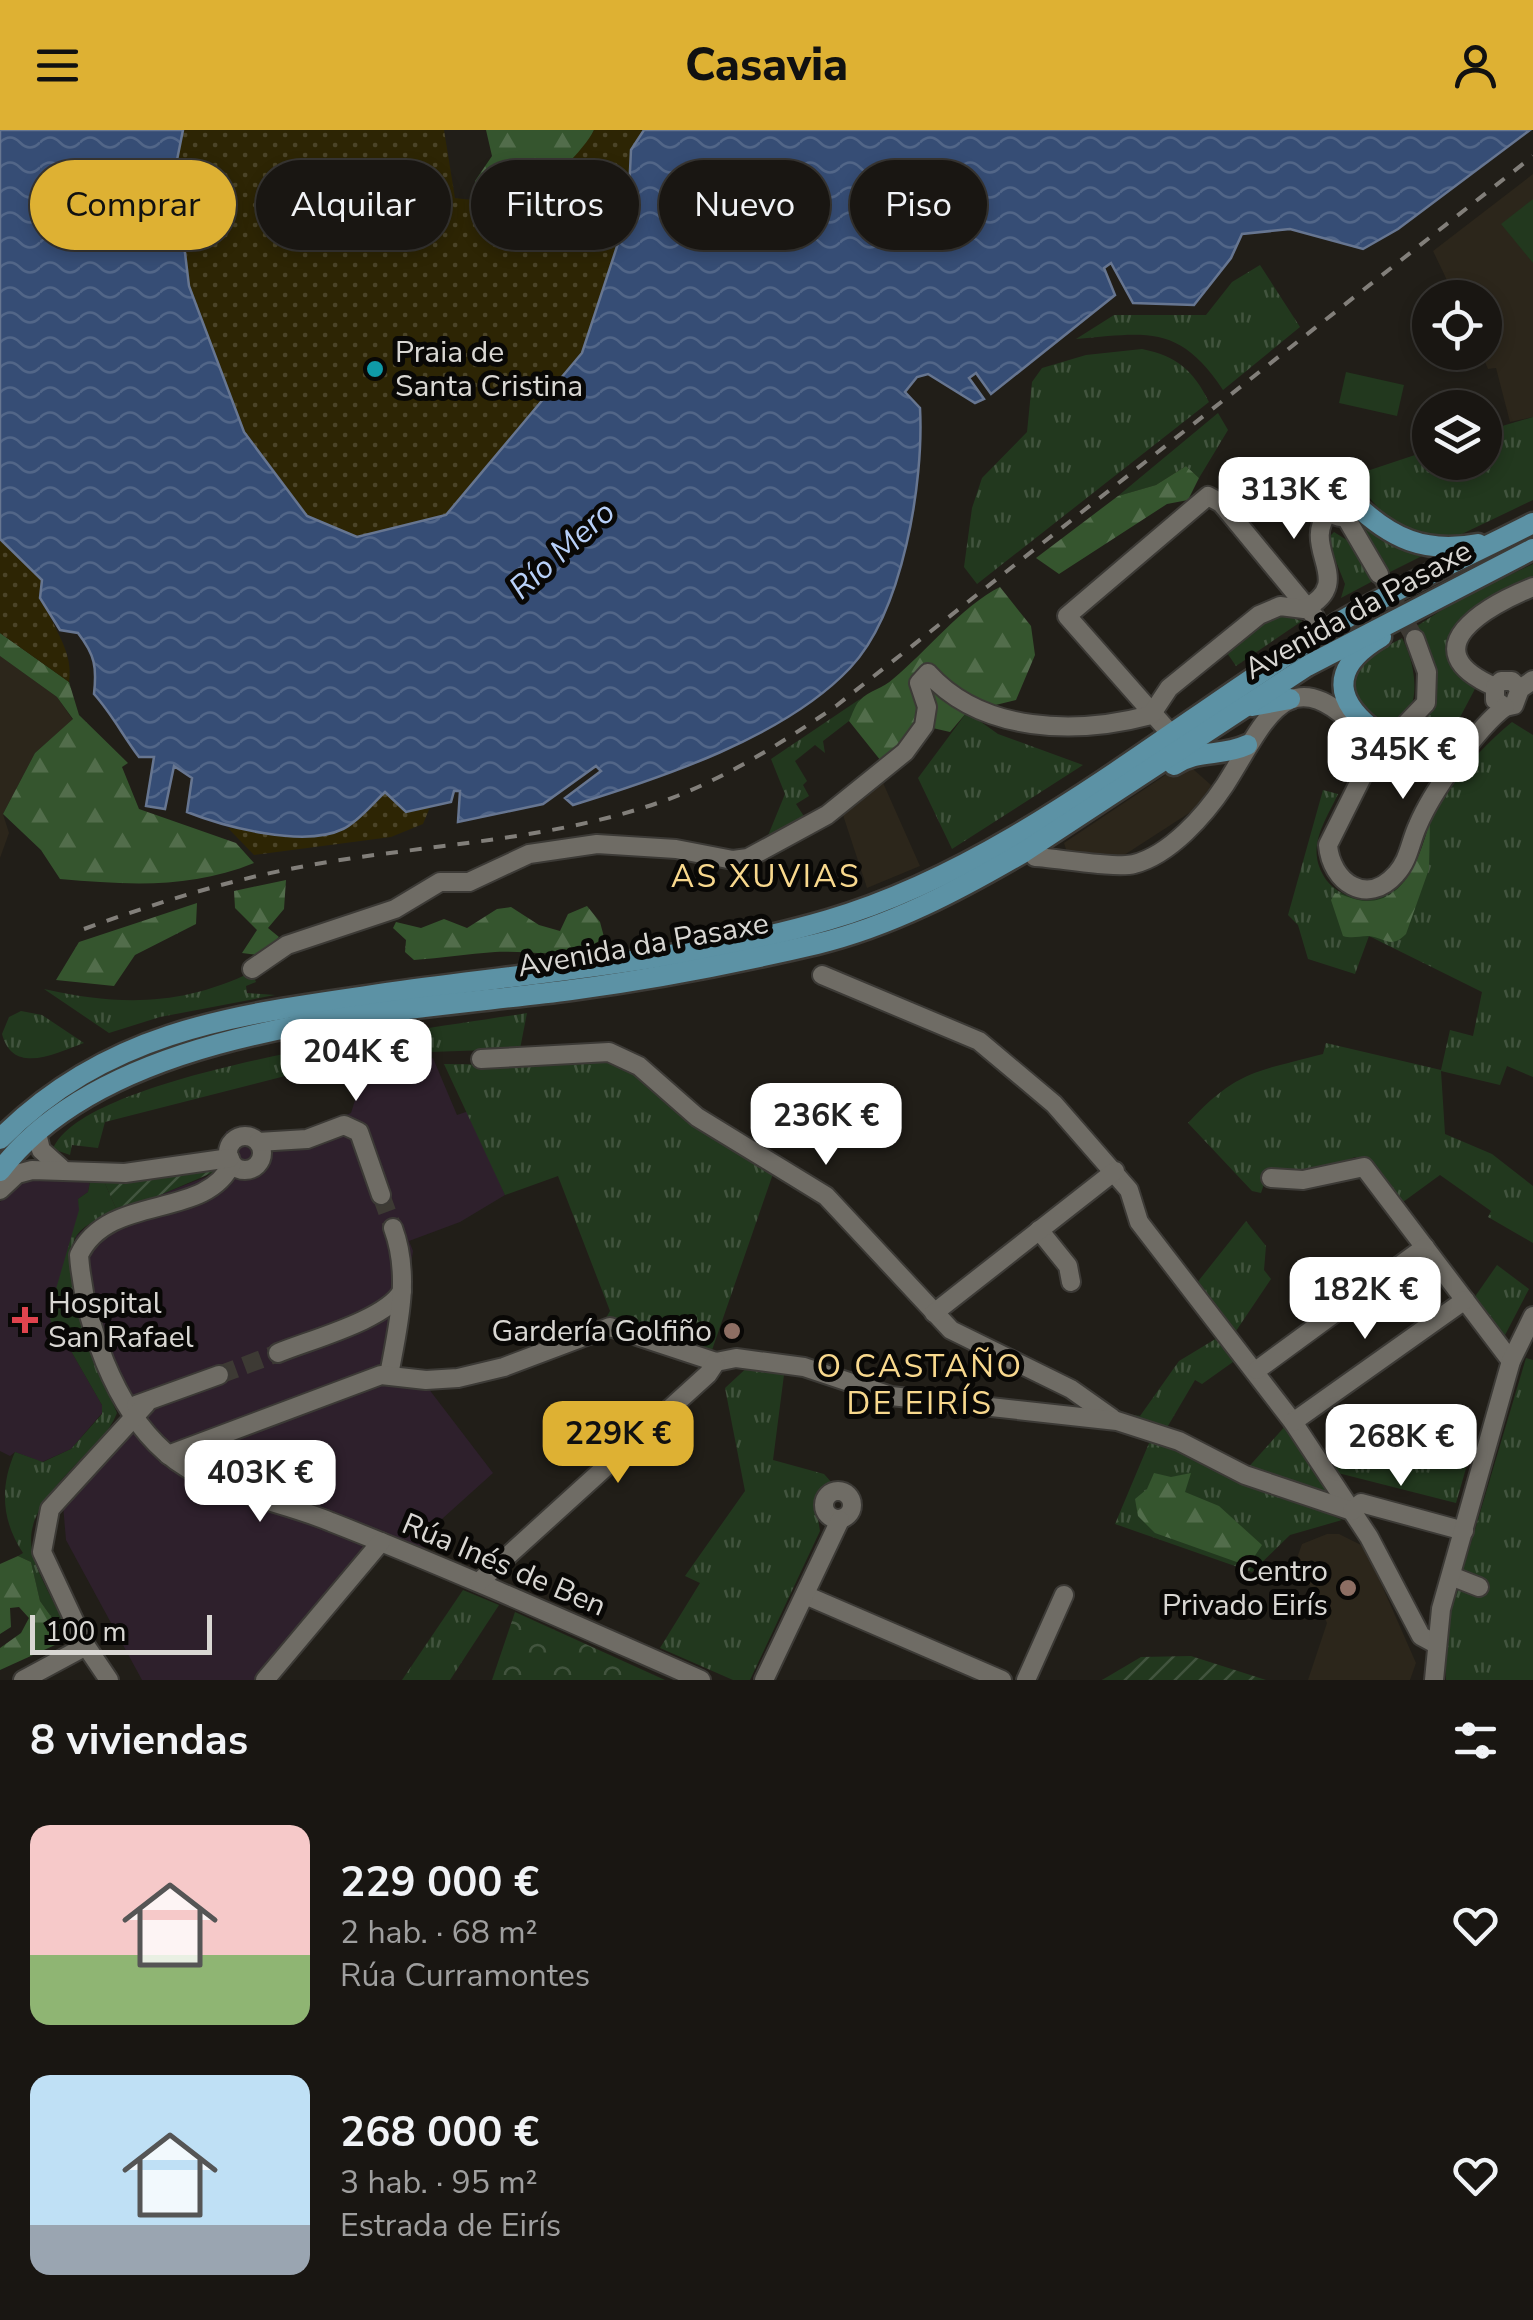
<!DOCTYPE html>
<html lang="es">
<head>
<meta charset="utf-8">
<style>
  :root { --surface:#191612; --page:#262320; --text:#f1f3f6; --muted:#9f9f9f; --line:#373532; --accent:#deb133 }
  body { margin:0; font-family:"Nunito Sans",sans-serif; background:var(--page); color:var(--text); height:100vh; display:flex; flex-direction:column; font-size:38px; white-space:nowrap }
  * { box-sizing:border-box; margin:0 }
  p { font-size:32px; color:var(--muted) }
  .icon { flex:none; width:55px; height:55px; fill:none; stroke:currentColor; stroke-width:2; stroke-linecap:round; stroke-linejoin:round }
  .map { position:relative; height:1550px; overflow:hidden }
  .details { display:flex; flex-direction:column; background:var(--surface); flex:1 }
  .details>* { flex:none }
  .hud { position:absolute; left:30px; top:30px; width:1000px; height:90px; display:flex; gap:20px }
  .fabs { position:absolute; left:1412px; top:150px; display:grid; gap:20px }
  .fabs a { display:grid; place-items:center; width:90px; height:90px; border-radius:50%; background:var(--surface); box-shadow:0 5px 15px #0003,0 0 0 2px var(--line); font-size:50px }
  .scale { position:absolute; left:30px; bottom:25px; width:182px; box-sizing:border-box; padding-left:10px; border:5px solid #d9d7d3; border-top:0; font-size:28px; line-height:35px; white-space:nowrap; color:#d9d7d3; -webkit-text-stroke:8px #090806; paint-order:stroke }
  .price { position:absolute; translate:-50% -85px; padding:0 22px; border-radius:20px; background:#fff; color:#222; font-size:32px; line-height:65px; filter:drop-shadow(0 2px 5px #0008) }
  .price::after { content:''; position:absolute; left:50%; top:60px; width:30px; height:22px; margin-left:-15px; background:inherit; clip-path:polygon(0 0,100% 0,50% 100%) }
  .price.active { background:var(--accent); color:#111 }
  ul { padding:0; list-style:none }
  li { display:flex; align-items:center; gap:30px; height:250px; padding:0 30px }
  li span { display:grid; place-items:center; flex:none; width:280px; height:200px; border-radius:20px; color:#555 }
  li>.icon { margin-inline-start:auto }
  span .icon { width:120px; height:120px; fill:#fffc; stroke-width:1 }
  li b { font-size:42px }
  h2 { display:flex; justify-content:space-between; align-items:center; height:120px; padding:0 30px; font-size:42px }
  .pill { padding:0 35px; border-radius:45px; background:var(--surface); box-shadow:0 5px 15px #0003,0 0 0 2px var(--line); font-size:35px; line-height:90px }
  .pill.active { background:var(--accent); color:#111 }
  header { display:flex; justify-content:space-between; align-items:center; height:130px; padding:0 30px; background:var(--accent); color:#111; font-size:45px; font-weight:800 }
  .map>svg:first-child { display:block }
</style>
</head>
<body>
<header><svg class="icon" aria-label="menu" viewBox="0 0 24 24"><path d="M4 6h16M4 12h16M4 18h16"/></svg>Casavia<svg class="icon" aria-label="person" viewBox="0 0 24 24"><circle cx="12" cy="8" r="4"/><path d="M4 21q1-7 8-7t8 7"/></svg></header>
<div class="map">
<svg width="1533" height="1550" viewBox="0 0 1533 1550">
  <defs>
    <pattern id="grass-tufts" width="24" height="20" patternUnits="userSpaceOnUse" patternTransform="scale(2.5)"><rect width="24" height="20" fill="#22381e"/><path d="M3 7l-1-3M5 7V3M7 7l1-3M15 17l-1-3M17 17v-4M19 17l1-3" fill="none" stroke="#42543e"/></pattern>
    <pattern id="forest-firs" width="22" height="20" patternUnits="userSpaceOnUse" patternTransform="scale(2.5)"><rect width="22" height="20" fill="#35552e"/><path d="M5 1l3.5 6h-7zM16 11l3.5 6h-7z" fill="#526d4b"/></pattern>
    <pattern id="sand-dots" width="8" height="8" patternUnits="userSpaceOnUse" patternTransform="scale(2.5)"><rect width="8" height="8" fill="#2d2504"/><path d="M2 2h.1M6 6h.1" fill="none" stroke="#4b4428" stroke-width="1.8" stroke-linecap="round"/></pattern>
    <pattern id="park-crowns" width="20" height="18" patternUnits="userSpaceOnUse" patternTransform="scale(2.5)"><rect width="20" height="18" fill="#22381e"/><path d="M2 6a3 3 0 1 1 6 0M12 15a3 3 0 1 1 6 0" fill="none" stroke="#42543e"/></pattern>
    <pattern id="garden-furrows" width="10" height="10" patternUnits="userSpaceOnUse" patternTransform="scale(2.5)"><rect width="10" height="10" fill="#22381e"/><path d="M-1 1l2-2M0 10L10 0M9 11l2-2" fill="none" stroke="#42543e"/></pattern>
    <pattern id="water-waves" width="16" height="10" patternUnits="userSpaceOnUse" patternTransform="scale(2.5)"><rect width="16" height="10" fill="#364d75"/><path d="M0 5q4-4 8 0t8 0" fill="none" stroke="#526688"/></pattern>
  </defs>
  <rect width="100%" height="100%" fill="#211e18"/>
  <g fill="#2c261b">
    <polygon points="1533,44 1533,287 1510,292 1496,238 1488,239 1481,223 1485,222 1485,168 1455,167 1433,121"/>
    <polygon points="0,526 57,567 73,590 35,623 3,684 9,703 0,728"/>
    <polygon points="1185,632 1211,655 1203,674 1118,729 1067,722 1064,713"/>
    <polygon points="880,646 920,736 867,758 841,679"/>
    <polygon points="1327,1404 1339,1404 1365,1417 1416,1533 1410,1550 1308,1550 1327,1493 1297,1428 1302,1414"/>
  </g>
  <g fill="#2e202c">
    <polygon points="433,928 457,985 469,981 505,1065 460,1092 409,1111 413,1121 394,1250 425,1254 493,1343 432,1398 421,1428 381,1412 260,1550 142,1550 66,1410 63,1375 129,1305 102,1245 68,1140 76,1106 93,1091 221,1041 226,1001 309,1000 351,983 359,957"/>
    <polygon points="91,1047 88,1062 78,1069 80,1080 49,1184 68,1208 67,1214 102,1275 102,1283 71,1319 42,1332 15,1322 10,1326 0,1321 0,1072 23,1048"/>
  </g>
  <g fill="url(#grass-tufts)">
    <path d="M1260,135l40,62 -77,63c-44,-66 -75,-57 -147,-51l38,-24h92l26,-33z"/>
    <path d="M1142,219c35,7 51,21 67,53l-232,182 -13,-17 8,-59 10,-30 45,-46 5,-50 10,-14 44,-13z"/>
    <polygon points="1218,283 1228,300 1199,348 1186,336 1156,355 1118,366"/>
    <path d="M1533,287v83l-92,44c-41,-12 -65,-31 -86,-69l75,-25v12h55v-31z"/>
    <polygon points="1360,391 1424,424 1424,425 1388,443"/>
    <polygon points="1334,402 1350,412 1373,451 1341,468 1345,454 1327,409"/>
    <path d="M1533,434v16c-33,14 -68,22 -81,58l25,47 -30,57 -27,-13c22,-39 17,-64 -3,-103l42,-27z"/>
    <polygon points="1277,483 1302,491 1236,536 1225,520"/>
    <path d="M1402,508c21,40 21,108 -42,73 -15,-46 4,-52 42,-73z"/>
    <polygon points="860,569 849,591 823,611 825,623 815,615 795,631 807,651 803,655 809,666 796,674 807,691 767,708 785,664 771,629"/>
    <polygon points="967,582 998,604 1083,635 952,719 918,648"/>
    <path d="M1512,592l21,13v342l-26,-11 -7,19 -59,-14 4,63 47,20 41,32v57l-45,-26 3,-6 -51,-36 -37,27 -27,-35 -21,-10 -34,13 -52,-1 -8,24 -9,-2 -64,-68c49,-53 68,-51 135,-69l3,-11 115,27 9,-40 23,6 9,-44 -113,-56 -14,38 -47,-15 -10,-34 -10,-10 35,-125 15,4c-10,22 -28,47 -19,72 13,38 61,42 87,14 14,-15 16,-37 24,-56 15,-38 51,-76 82,-102z"/>
    <path d="M252,842l4,10 -10,4 1,7 28,2 -115,22 -51,16 -65,-44c76,17 137,17 208,-17z"/>
    <path d="M21,881l21,4 42,28c-28,10 -71,33 -82,-9l7,-17z"/>
    <path d="M527,883l-7,36 -149,5 -266,68 -7,26 -26,-3 -2,10 -17,-6c30,-78 389,-122 474,-136z"/>
    <polygon points="613,928 775,1038 711,1223 606,1188 610,1181 558,1046 505,1065 444,934 543,935"/>
    <path d="M91,1047l12,2 15,34c-14,4 -32,9 -41,22 -23,35 25,141 40,178 -8,20 -23,33 -38,48 -72,74 -52,86 -11,170l-13,14v-23l-15,-21 -9,-39 -13,-6 5,-3c-22,-33 -23,-67 -8,-101l28,10 28,-13 31,-35v-9l-35,-61 1,-6 -16,-11 -3,-14 30,-103 -1,-11 10,-7z"/>
    <polygon points="1246,1091 1266,1116 1264,1140 1271,1149 1236,1201 1196,1154"/>
    <polygon points="1497,1135 1529,1159 1504,1207 1474,1168"/>
    <polygon points="1222,1205 1240,1227 1202,1254 1195,1250 1165,1301 1116,1282 1140,1286 1179,1231"/>
    <polygon points="1526,1228 1533,1230 1533,1550 1446,1550 1446,1497"/>
    <polygon points="752,1233 785,1237 773,1330 824,1344 833,1354 824,1357 815,1371 820,1401 750,1550 733,1550 660,1518 700,1453 685,1446 745,1361 725,1258"/>
    <polygon points="1396,1292 1473,1314 1456,1373 1334,1342 1332,1337"/>
    <polygon points="1287,1294 1337,1370 1245,1341"/>
    <polygon points="1152,1306 1342,1390 1290,1405 1252,1442 1115,1394"/>
    <polygon points="463,1460 499,1475 450,1550 402,1550"/>
  </g>
  <g fill="url(#forest-firs)">
    <polygon points="486,0 594,0 585,19 527,65 479,71 475,51 492,26"/>
    <polygon points="1186,336 1199,348 1188,370 1167,374 1059,444 1036,428 1118,366 1156,355"/>
    <path d="M1000,457l31,39 4,29 -19,45 -49,12 -17,20 -26,-6 -43,35 -32,-40c3,-6 6,-16 11,-21 8,-9 24,-12 33,-21 33,-27 69,-73 107,-92z"/>
    <path d="M0,503l69,49 10,33 49,48 -6,4 17,42 97,34 18,20c-64,26 -125,22 -194,16l-19,-29 -38,-36 32,-61 38,-34 -16,-22 -57,-41z"/>
    <path d="M1430,691l-1,48 -23,65c-16,16 -21,3 -38,2 -10,0 -15,3 -25,0l-12,-36 4,-7c10,2 21,8 31,8 41,1 55,-49 64,-80z"/>
    <polygon points="286,750 284,779 268,798 279,807 259,825 242,823 257,800 235,778 234,761"/>
    <polygon points="197,773 196,794 135,825 114,856 56,850 79,812"/>
    <path d="M587,776l13,16 4,15c-28,25 -74,13 -109,15 -27,2 -54,6 -81,8l-9,-8 1,-12 -13,-12 3,-6 25,6 23,-9 23,9 30,-19 14,-2 28,18 21,6 8,-17z"/>
    <polygon points="1154,1343 1171,1347 1191,1343 1185,1362 1219,1376 1262,1415 1248,1436 1155,1403 1138,1386 1135,1369 1147,1359"/>
    <polygon points="18,1426 31,1432 40,1471 55,1492 55,1515 0,1540 0,1518 21,1503 29,1488 19,1477 10,1478 11,1497 0,1504 0,1434"/>
  </g>
  <g fill="url(#sand-dots)">
    <path d="M183,0h261l11,68c21,3 51,5 71,-3 22,-9 58,-45 68,-65h50l-13,20 -3,63 -46,140 -136,163 -89,21 -50,-21 -63,-84 -55,-146 -14,-116z"/>
    <path d="M0,409l42,41c-4,35 34,64 27,102l-69,-49z"/>
    <polygon points="385,662 406,681 431,675 423,694 391,707 254,725 228,698 305,705"/>
  </g>
  <polygon fill="url(#park-crowns)" points="515,1482 665,1550 492,1550"/>
  <g fill="url(#garden-furrows)">
    <polygon points="221,1039 118,1083 103,1049 157,1049"/>
    <polygon points="1191,1526 1266,1550 1102,1550 1141,1527"/>
  </g>
  <g fill="#22381e">
    <polygon points="1533,69 1533,133 1501,94"/>
    <polygon points="1346,242 1404,255 1397,286 1339,273"/>
  </g>
  <path fill="url(#water-waves)" stroke="#677691" stroke-width="2.5" d="M0,0h183l-8,40 14,116 55,146 63,84 50,21 89,-22 136,-162 46,-140 3,-63 13,-20h886l-132,99 -35,20 -73,-20 -48,5 -11,24 -37,47 -61,-2 -22,-40 -7,5 11,27 -124,99 -15,-21 -7,5 15,21 -9,4 -47,-29 -11,3 -12,15 15,16c4,74 -17,204 -70,260 -65,69 -189,110 -277,137l-8,-7 36,-27 -5,-5 -53,38 -85,18 2,-31h-6l-3,11 -45,10 -21,-20c-12,11 -27,30 -42,37 -39,19 -118,-2 -156,-17l5,-34 -18,-12 -9,43 -19,-3 8,-49h-15c-16,-21 -27,-43 -45,-63 3,-27 1,-39 -16,-61l-18,-3 -20,-32 2,-18 -42,-41z"/>
  <g fill="none" stroke-linecap="round" stroke-linejoin="round">
    <g stroke="#3d3a34" stroke-width="18" stroke-dasharray="18 9" stroke-linecap="butt">
      <polyline points="1379,444 1415,509"/>
      <polyline points="381,1065 393,1098"/>
      <polyline points="219,1245 278,1223"/>
    </g>
    <defs>
      <g id="minor">
        <circle cx="1341" cy="375" r="12"/>
        <polyline points="1345,386 1379,444"/>
        <path d="M1495,557c-87,-38 -7,-82 38,-100"/>
        <polyline points="1520,559 1512,551 1501,551 1495,557 1495,570 1505,577 1514,575 1520,559 1533,550"/>
        <polyline points="1382,602 1403,597 1426,573 1427,542 1415,509"/>
        <polyline points="1170,603 1067,486 1208,366 1221,373 1315,487 1317,495 1307,513"/>
        <path d="M1365,606l8,-9 10,8 -55,110c3,37 39,62 68,29 13,-14 14,-32 22,-49 14,-33 59,-97 87,-118"/>
        <path d="M1035,727c22,1 82,12 99,7 36,-9 71,-49 91,-79 40,-62 63,-135 140,-48"/>
        <path d="M252,839l35,-24 108,-36 45,-27h29l60,-28 68,-10 79,5 57,11 15,-2 79,-43 78,-63 19,-26 3,-19 -8,-24 9,-10c54,60 148,62 223,42l18,-27 90,-73 21,-9 24,3c55,-28 -7,-61 26,-99"/>
        <polyline points="822,845 979,911 1054,974 1129,1060 1139,1092 1293,1292 1369,1407 1421,1506 1434,1513"/>
        <polyline points="481,929 609,922 639,936 697,987 826,1066 951,1200 1071,1259 1112,1288"/>
        <polyline points="37,1003 41,1020 61,1038"/>
        <circle cx="245" cy="1023" r="17"/>
        <polyline points="258,1012 307,1009 344,995 359,1002 381,1065"/>
        <path d="M232,1033c-26,58 -123,29 -153,92 5,67 35,152 86,197 47,41 111,47 166,70 125,49 247,104 370,158"/>
        <polyline points="1271,1048 1303,1050 1364,1037 1511,1231"/>
        <polyline points="0,1060 17,1044 32,1040 125,1043 230,1028"/>
        <polyline points="1039,1100 1068,1136 1071,1152"/>
        <polyline points="934,1183 1115,1041"/>
        <path d="M278,1223c31,-13 108,-33 124,-62"/>
        <polyline points="1257,1240 1425,1117"/>
        <path d="M389,1245c9,-49 22,-99 4,-147"/>
        <polyline points="136,1275 219,1245"/>
        <polyline points="1293,1292 1465,1170"/>
        <polyline points="168,1325 381,1245 426,1250 458,1248 504,1237 610,1197 716,1232 736,1228 804,1237 891,1266 1117,1291 1179,1311 1245,1345 1352,1381"/>
        <circle cx="838" cy="1375" r="14"/>
        <polyline points="1352,1381 1361,1373 1464,1401"/>
        <polyline points="1451,1446 1479,1457"/>
        <polyline points="479,1452 708,1244 716,1232"/>
        <polyline points="805,1465 1002,1550"/>
        <polyline points="23,1550 86,1516"/>
        <polyline points="109,1550 86,1516 42,1422 50,1379 146,1274"/>
        <polyline points="265,1550 381,1412"/>
        <polyline points="764,1550 840,1390"/>
        <polyline points="1026,1550 1064,1465"/>
        <polyline points="1434,1550 1441,1479 1511,1231 1533,1186"/>
      </g>
      <g id="major">
        <path d="M1352,371c39,38 73,53 126,43"/>
        <polyline points="1252,576 1290,569"/>
        <path d="M1371,598c-42,-34 -34,-65 10,-91"/>
        <path d="M1174,635c23,-16 47,-8 73,-20"/>
        <path d="M0,1009c112,-113 244,-125 394,-147 143,-20 294,-31 434,-72 179,-52 338,-190 495,-288 66,-41 140,-73 210,-109"/>
        <path d="M0,1041c114,-150 397,-158 571,-181 83,-11 165,-27 246,-46 74,-18 142,-54 207,-92l283,-186 226,-117"/>
      </g>
    </defs>
    <use href="#minor" stroke="#3c3a36" stroke-width="22"/>
    <use href="#major" stroke="#3c3a36" stroke-width="25"/>
    <use href="#minor" stroke="#6f6c65" stroke-width="18"/>
    <use href="#major" stroke="#5c92a5" stroke-width="20"/>
    <path stroke="#827f7a" stroke-width="4" stroke-dasharray="12 12" stroke-linecap="butt" d="M84,799c69,-25 138,-47 211,-61 127,-25 259,-25 382,-72 57,-23 108,-55 159,-90l697,-550"/>
  </g>
  <circle fill="#0f9aa8" stroke="#090806" stroke-width="4" cx="375" cy="239" r="10"/>
  <path fill="#e0444e" stroke="#090806" stroke-width="4" d="M20 1175h10v10h10v10h-10v10h-10v-10h-10v-10h10z"/>
  <g fill="#8d6e63" stroke="#090806" stroke-width="4">
    <circle cx="732" cy="1201" r="10"/>
    <circle cx="1348" cy="1458" r="10"/>
  </g>
  <g text-anchor="middle" dominant-baseline="central" stroke-width="10" stroke-linejoin="round" paint-order="stroke">
    <g font-size="30" fill="#d9d7d3" stroke="#090806" text-anchor="start">
      <text x="395" y="222">Praia de<tspan x="395" dy="34">Santa Cristina</tspan></text>
      <text x="48" y="1173">Hospital<tspan x="48" dy="34">San Rafael</tspan></text>
      <text x="712" y="1201" text-anchor="end">Gardería Golfiño</text>
      <text x="1328" y="1441" text-anchor="end">Centro<tspan x="1328" dy="34">Privado Eirís</tspan></text>
    </g>
    <g font-size="30" fill="#d9d7d3" stroke="#090806">
      <text transform="translate(1358 480) rotate(-29)">Avenida da Pasaxe</text>
      <text transform="translate(643 815) rotate(-10)">Avenida da Pasaxe</text>
      <text transform="translate(504 1435) rotate(23)">Rúa Inés de Ben</text>
    </g>
    <g font-size="32" font-style="italic" fill="#b8d0f8" stroke="#090806">
      <text transform="translate(562 420) rotate(-42)">Río Mero</text>
    </g>
    <g font-size="32" letter-spacing="2.5" fill="#f8d88d" stroke="#090806">
      <text x="766" y="746">AS XUVIAS</text>
      <text x="920" y="1236">O CASTAÑO<tspan x="920" dy="37">DE EIRÍS</tspan></text>
    </g>
  </g>
</svg>
<div class="fabs">
<a><svg class="icon" aria-label="locate" viewBox="0 0 24 24"><circle cx="12" cy="12" r="6"/><path d="M12 2v4M12 18v4M2 12h4M18 12h4"/></svg></a>
<a><svg class="icon" aria-label="layers" viewBox="0 0 24 24"><path d="M12 4l9 5-9 5-9-5zM3 14l9 5 9-5"/></svg></a>
</div>
<div class="scale">100 m</div>
<b class="price" style="left:1294px;top:412px">313K €</b>
<b class="price" style="left:1403px;top:672px">345K €</b>
<b class="price" style="left:356px;top:974px">204K €</b>
<b class="price" style="left:826px;top:1038px">236K €</b>
<b class="price" style="left:1365px;top:1212px">182K €</b>
<b class="price active" style="left:618px;top:1356px">229K €</b>
<b class="price" style="left:1401px;top:1359px">268K €</b>
<b class="price" style="left:260px;top:1395px">403K €</b>
<div class="hud">
<a class="pill active">Comprar</a>
<a class="pill">Alquilar</a>
<a class="pill">Filtros</a>
<a class="pill">Nuevo</a>
<a class="pill">Piso</a>
</div>
</div>
<section class="details">
<h2>8 viviendas<svg class="icon" aria-label="filters" viewBox="0 0 24 24"><path d="M4 7h16M4 17h16"/><circle cx="9" cy="7" r="2"/><circle cx="15" cy="17" r="2"/></svg></h2>
<ul>
<li><span style="background:linear-gradient(#f6c9c9 65%,#8fb573 0)"><svg class="icon" aria-label="home" viewBox="0 0 24 24"><path d="M3 11l9-7 9 7M6 9v11h12V9"/></svg></span><div><b>229 000 €</b><p>2 hab. · 68 m²</p><p>Rúa Curramontes</p></div><svg class="icon" aria-label="heart" viewBox="0 0 24 24"><path d="M12 20l-8-8c-3-5 5-10 8-4 3-6 11-1 8 4z"/></svg></li>
<li><span style="background:linear-gradient(#bfe0f5 75%,#9aa5b1 0)"><svg class="icon" aria-label="home" viewBox="0 0 24 24"><path d="M3 11l9-7 9 7M6 9v11h12V9"/></svg></span><div><b>268 000 €</b><p>3 hab. · 95 m²</p><p>Estrada de Eirís</p></div><svg class="icon" aria-label="heart" viewBox="0 0 24 24"><path d="M12 20l-8-8c-3-5 5-10 8-4 3-6 11-1 8 4z"/></svg></li>
</ul>
</section>
</body>
</html>
